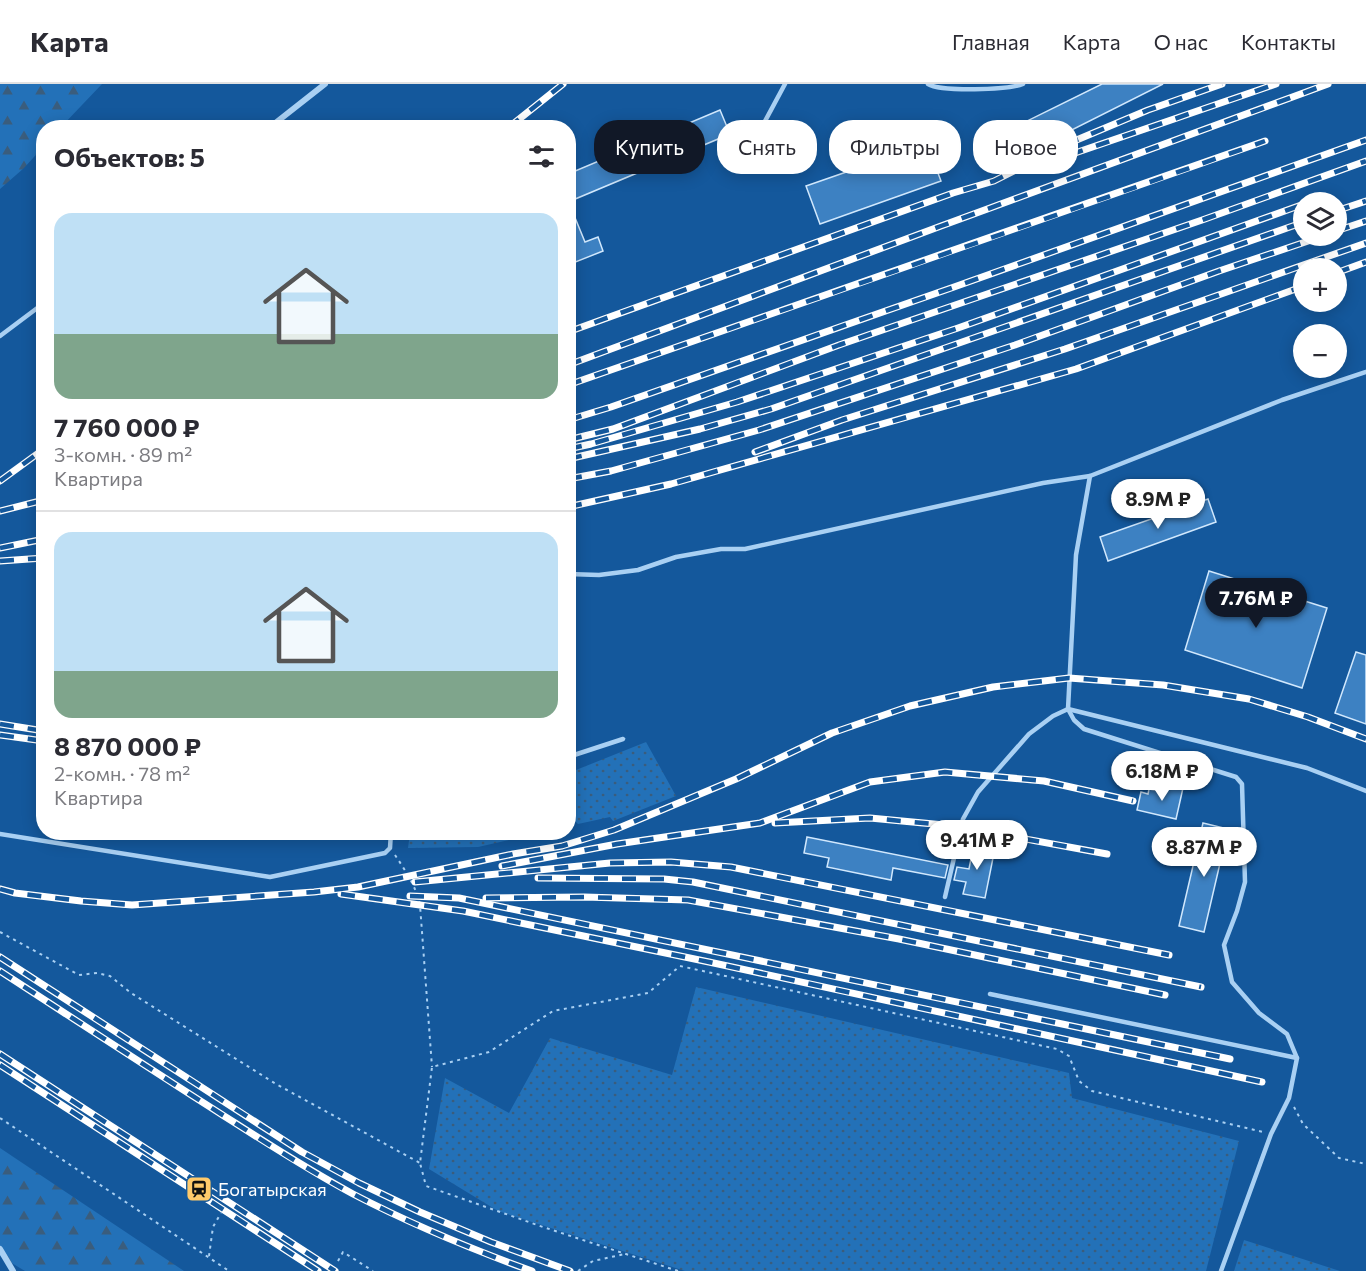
<!DOCTYPE html>
<html lang="ru">
<head>
<meta charset="utf-8">
<style>
  :root { --surface:#fff; --page:#f2f2f3; --text:#2b2b33; --muted:#7c7c81; --line:#e1e1e2; --accent:#111827 }
  body { margin:0; font-family:Commissioner,sans-serif; background:var(--page); color:var(--text); height:100vh; display:flex; flex-direction:column; font-size:22px; white-space:nowrap }
  * { box-sizing:border-box; margin:0 }
  p { font-size:20px; color:var(--muted) }
  .icon { flex:none; width:33px; height:33px; fill:none; stroke:currentColor; stroke-width:2; stroke-linecap:round; stroke-linejoin:round }
  .map { position:relative; flex:1; overflow:hidden }
  .panel { position:absolute; left:36px; top:36px; width:540px; height:720px; display:flex; flex-direction:column; background:var(--surface); border-radius:24px; box-shadow:0 3px 15px #0003 }
  .panel>* { flex:none }
  .banner { position:absolute; left:594px; top:36px; width:570px; height:54px; display:flex; gap:12px }
  .tools { position:absolute; left:1293px; top:108px; display:grid; gap:12px }
  .tools a { display:grid; place-items:center; width:54px; height:54px; border-radius:50%; background:var(--surface); box-shadow:0 3px 15px #0003; font-size:30px }
  .price { position:absolute; translate:-50% -51px; padding:0 14px; border-radius:21px; background:#fff; color:#222; font-size:20px; line-height:39px; filter:drop-shadow(0 2px 3px #0008) }
  .price::after { content:''; position:absolute; left:50%; top:36px; width:18px; height:14px; margin-left:-9px; background:inherit; clip-path:polygon(0 0,100% 0,50% 100%) }
  .price.on { background:var(--accent); color:#fff }
  ul { padding:0; list-style:none }
  li { display:grid; align-content:center; gap:12px; height:318px; padding:0 18px }
  li+li { border-top:2px solid var(--line) }
  li span { display:grid; place-items:center; height:186px; border-radius:18px; color:#555 }
  li>.icon { margin-inline-start:auto }
  span .icon { width:108px; height:108px; fill:#fffc; stroke-width:1 }
  li b { font-size:26px }
  h2 { display:flex; justify-content:space-between; align-items:center; height:72px; padding:0 18px; font-size:26px }
  .pill { padding:0 21px; border-radius:24px; background:var(--surface); box-shadow:0 3px 15px #0003; font-size:21px; line-height:54px }
  .pill.on { background:var(--accent); color:#fff }
  header { display:flex; align-items:center; gap:36px; box-sizing:border-box; height:84px; padding:0 30px; background:var(--surface); border-bottom:2px solid var(--line) }
  header strong { font-size:28px }
  nav { display:flex; gap:33px; margin-inline-start:auto; font-size:21px }
  .map>svg:first-child { display:block }
</style>
</head>
<body>
<header>
<strong>Карта</strong>
<nav><a>Главная</a><a>Карта</a><a>О нас</a><a>Контакты</a></nav>
</header>
<div class="map">
<svg width="1366" height="1187" viewBox="0 0 1366 1187">
  <defs>
    <pattern id="forest-firs" width="22" height="20" patternUnits="userSpaceOnUse" patternTransform="scale(1.5)"><rect width="22" height="20" fill="#2371b8"/><path d="M5 1l3.5 6h-7zM16 11l3.5 6h-7z" fill="#3a5d7d"/></pattern>
    <pattern id="garden-dots" width="8" height="8" patternUnits="userSpaceOnUse" patternTransform="scale(1.5)"><rect width="8" height="8" fill="#2371b8"/><path d="M2 2h.1M6 6h.1" fill="none" stroke="#3a5d7d" stroke-width="1.8" stroke-linecap="round"/></pattern>
  </defs>
  <rect width="100%" height="100%" fill="#14589c"/>
  <g fill="url(#forest-firs)">
    <polygon points="0,0 102,0 61,43 44,44 43,63 24,84 0,105"/>
    <polygon points="0,1064 184,1187 25,1187 0,1172"/>
  </g>
  <g fill="url(#garden-dots)">
    <polygon points="646,658 676,712 613,737 610,733 578,740 575,737 569,740 569,687 576,686"/>
    <polygon points="410,749 410,748 540,749 478,763 408,764"/>
    <polygon points="696,903 1069,989 1072,1014 1239,1057 1206,1187 685,1187 498,1127 429,1085 445,994 509,1029 550,954 672,991"/>
    <polygon points="1244,1156 1340,1187 1234,1187"/>
  </g>
  <g fill="#3d81c2" stroke="#d1e8fd" stroke-width="1.5">
    <polygon points="1102,0 1163,0 1026,69 1013,44"/>
    <polygon points="720,26 730,50 568,118 568,90"/>
    <polygon points="927,60 941,97 820,140 806,102"/>
    <polygon points="569,119 585,158 598,153 603,167 568,181"/>
    <polygon points="1208,415 1216,438 1108,477 1100,453"/>
    <polygon points="1209,487 1327,524 1302,604 1185,566"/>
    <polygon points="1356,568 1366,571 1366,640 1335,629"/>
    <polygon points="1167,700 1183,704 1176,735 1137,726 1141,708 1148,710 1149,705 1165,708"/>
    <polygon points="1203,739 1228,745 1204,848 1179,842"/>
    <polygon points="807,753 948,781 945,794 893,784 891,796 827,783 829,774 804,769"/>
    <polygon points="974,759 995,764 985,814 963,810 966,798 954,796 957,783 969,785"/>
  </g>
  <g fill="none" stroke-linecap="round" stroke-linejoin="round">
    <g stroke="#a9d0f3" stroke-width="2" stroke-dasharray="3 4.5" stroke-linecap="butt">
      <path d="M395,771c10,15 21,31 25,50l12,162"/>
      <polyline points="0,848 79,891 97,889 110,892 131,909 276,1000 420,1079"/>
      <polyline points="1294,1023 1303,1040 1339,1074 1366,1080"/>
      <polyline points="0,1034 229,1187"/>
      <polyline points="209,1172 213,1143 221,1129"/>
      <polyline points="338,1177 343,1168 373,1187"/>
      <polyline points="578,1187 593,1177 625,1170"/>
      <polyline points="678,1187 543,1143 426,1102 420,1079 432,983 489,968 553,927 648,909 680,882 1057,965 1069,972 1079,997 1092,1007 1263,1048"/>
    </g>
    <g stroke="#a9d0f3" stroke-width="4.5">
      <path d="M928,0c13,8 80,6 95,0"/>
      <polyline points="756,54 785,0"/>
      <polyline points="0,252 44,219"/>
      <polyline points="1090,392 1076,471 1068,625 1074,636 1084,645 1236,693 1242,700 1245,798 1237,827 1224,861 1232,898 1259,929 1287,950 1297,974 1289,1014 1271,1050 1221,1187"/>
      <polyline points="568,490 599,491 638,486 676,473 721,465 745,465 1043,399 1090,392 1282,316 1366,288"/>
      <polyline points="568,673 623,655"/>
      <polyline points="0,750 270,793 385,769 390,764 391,748"/>
      <polyline points="945,813 963,735 978,708 1029,650 1053,632 1068,625 1307,684 1366,707"/>
      <polyline points="990,910 1297,974"/>
    </g>
    <g stroke="#a9d0f3" stroke-width="6">
      <polyline points="269,44 325,0"/>
      <polyline points="0,1165 13,1187"/>
    </g>
    <defs>
      <g id="rail">
        <polyline points="508,44 563,0"/>
        <polyline points="1043,80 1276,0"/>
        <polyline points="1309,118 1319,115"/>
        <polyline points="1336,127 1366,117"/>
        <polyline points="1336,147 1366,137"/>
        <polyline points="1336,189 1366,178"/>
        <polyline points="568,248 953,109 994,97 1067,60 1148,26 1222,0"/>
        <polyline points="568,281 941,142 1328,0"/>
        <path d="M568,301c233,-82 466,-161 697,-244"/>
        <polyline points="568,336 611,323 954,203 1366,56"/>
        <polyline points="568,356 613,345 839,261 1205,135 1366,77"/>
        <polyline points="568,365 591,360 737,318 958,244 1304,120"/>
        <polyline points="755,368 842,336 1065,265 1366,159"/>
        <polyline points="568,375 700,345 771,325 1304,138"/>
        <polyline points="568,395 611,387 759,346 1015,261 1219,187 1323,152"/>
        <polyline points="0,397 44,365"/>
        <polyline points="568,423 671,400 1076,285 1304,202"/>
        <polyline points="0,427 44,416"/>
        <polyline points="0,464 44,455"/>
        <polyline points="0,477 44,474"/>
        <polyline points="0,640 44,647"/>
        <polyline points="0,651 44,657"/>
        <polyline points="775,739 870,734 955,742 1107,770"/>
        <polyline points="502,782 617,760 760,739 870,698 945,688 1044,697 1133,717"/>
        <polyline points="538,794 664,795 693,798 1201,903"/>
        <polyline points="415,798 610,779 671,778 731,783 1169,871"/>
        <polyline points="0,805 15,809 81,817 132,821 314,808 358,803 513,770 562,762 614,746 736,695 832,649 910,622 993,603 1069,594 1163,601 1249,615 1308,633 1366,655"/>
        <polyline points="341,810 463,827 709,878 1262,998"/>
        <polyline points="410,812 459,814 1230,975"/>
        <polyline points="486,814 584,813 688,816 899,855 1165,911"/>
        <polyline points="0,873 302,1068 359,1099 420,1128 491,1158 570,1187"/>
        <path d="M0,887c74,48 147,96 221,143 44,28 87,56 132,80 58,30 118,55 179,77"/>
        <polyline points="0,970 335,1187"/>
        <polyline points="0,981 318,1187"/>
      </g>
    </defs>
    <use href="#rail" stroke="#fff" stroke-width="7"/>
    <use href="#rail" stroke="#14589c" stroke-width="4.5" stroke-dasharray="14" stroke-linecap="butt"/>
  </g>
  <defs>
    <symbol id="station-square" viewBox="-11 -11 22 22"><rect x="-9" y="-9" width="18" height="18" rx="4" fill="#ffca6b" stroke="#14589c"/><path d="M-3-6H3Q5-6 5-4V2Q5 4 3 4L4.5 6H3L1.5 4h-3L-3 6H-4.5L-3 4Q-5 4-5 2V-4Q-5-6-3-6ZM-3.5-4v3h7v-3ZM-3.5 1v1.5H-2V1ZM2 1v1.5H3.5V1Z" fill="#111"/></symbol>
  </defs>
  <g fill-rule="evenodd">
    <use href="#station-square" x="184" y="1090" width="30" height="30"/>
  </g>
  <g text-anchor="middle" dominant-baseline="central" stroke-width="4.5" stroke-linejoin="round" paint-order="stroke">
    <g font-size="18" fill="#fff" stroke="#14589c" text-anchor="start">
      <text x="218" y="1105">Богатырская</text>
    </g>
  </g>
</svg>
<div class="tools">
<a><svg class="icon" aria-label="layers" viewBox="0 0 24 24"><path d="M12 4l9 5-9 5-9-5zM3 14l9 5 9-5"/></svg></a>
<a>+</a>
<a>−</a>
</div>
<b class="price" style="left:1158px;top:446px">8.9M ₽</b>
<b class="price on" style="left:1256px;top:545px">7.76M ₽</b>
<b class="price" style="left:1162px;top:718px">6.18M ₽</b>
<b class="price" style="left:977px;top:787px">9.41M ₽</b>
<b class="price" style="left:1204px;top:794px">8.87M ₽</b>
<div class="banner">
<a class="pill on">Купить</a>
<a class="pill">Снять</a>
<a class="pill">Фильтры</a>
<a class="pill">Новое</a>
</div>
<section class="panel">
<h2>Объектов: 5<svg class="icon" aria-label="filters" viewBox="0 0 24 24"><path d="M4 7h16M4 17h16"/><circle cx="9" cy="7" r="2"/><circle cx="15" cy="17" r="2"/></svg></h2>
<ul>
<li><span style="background:linear-gradient(#bfe0f5 65%,#7fa58c 0)"><svg class="icon" aria-label="home" viewBox="0 0 24 24"><path d="M3 11l9-7 9 7M6 9v11h12V9"/></svg></span><div><b>7 760 000 ₽</b><p>3-комн. · 89 m²</p><p>Квартира</p></div></li>
<li><span style="background:linear-gradient(#bfe0f5 75%,#7fa58c 0)"><svg class="icon" aria-label="home" viewBox="0 0 24 24"><path d="M3 11l9-7 9 7M6 9v11h12V9"/></svg></span><div><b>8 870 000 ₽</b><p>2-комн. · 78 m²</p><p>Квартира</p></div></li>
</ul>
</section>
</div>
</body>
</html>
